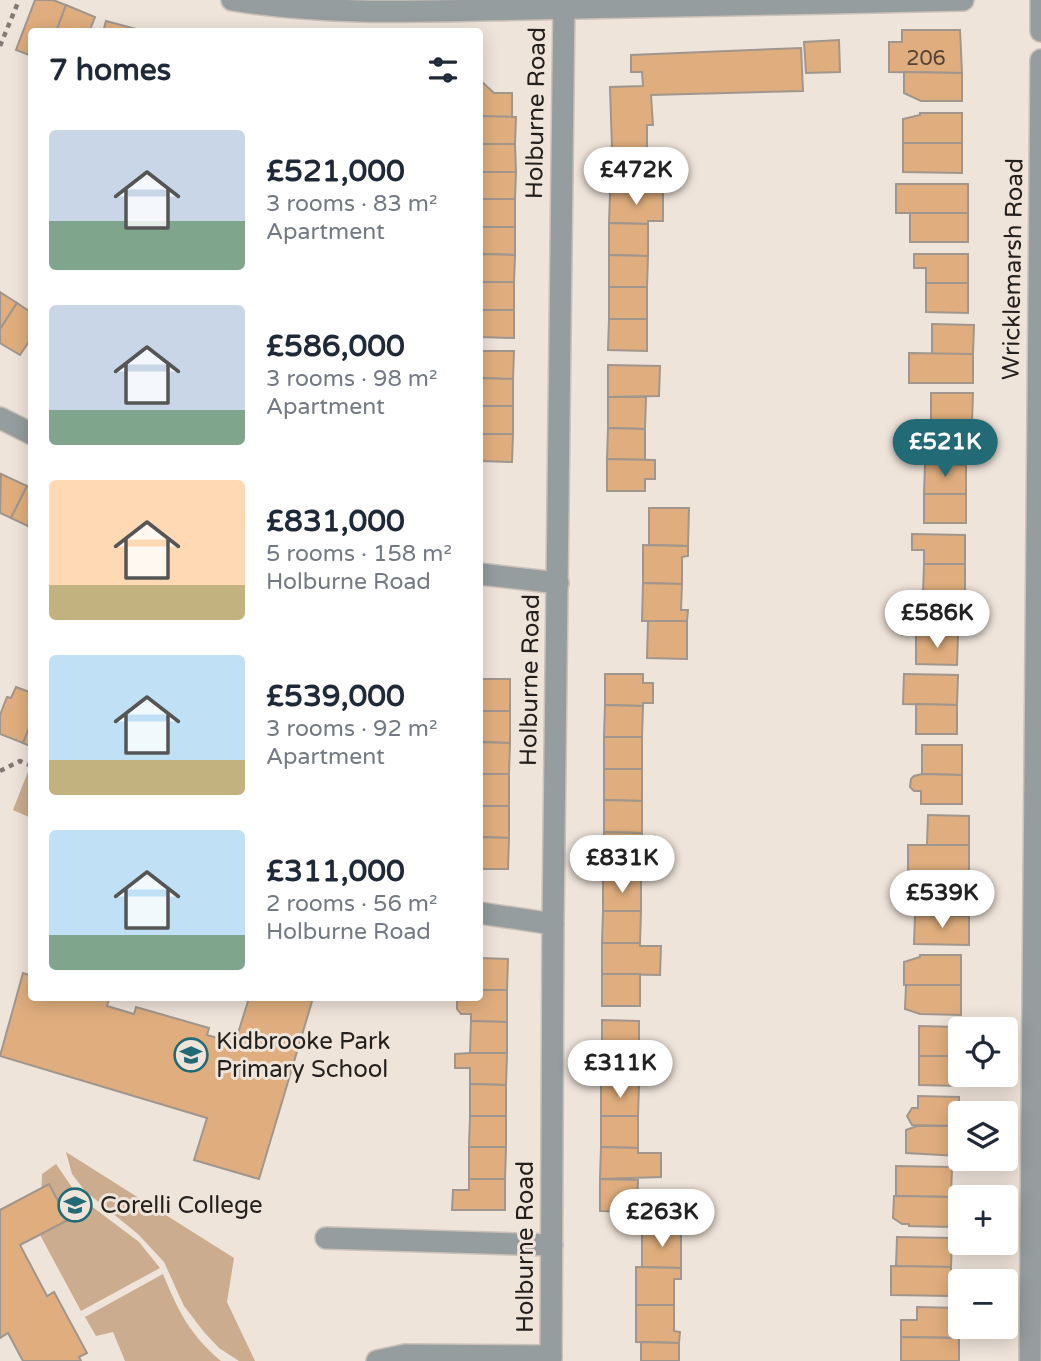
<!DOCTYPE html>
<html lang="en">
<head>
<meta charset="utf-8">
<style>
  :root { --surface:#fff; --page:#f2f2f3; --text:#1f2937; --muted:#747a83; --accent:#216a76 }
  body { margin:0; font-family:"Varela Round",sans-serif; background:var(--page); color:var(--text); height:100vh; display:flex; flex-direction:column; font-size:26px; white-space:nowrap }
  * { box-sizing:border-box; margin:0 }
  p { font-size:23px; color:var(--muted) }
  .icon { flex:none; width:38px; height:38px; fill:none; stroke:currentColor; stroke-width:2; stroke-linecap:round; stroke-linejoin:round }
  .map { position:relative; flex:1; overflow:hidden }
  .drawer { position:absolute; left:28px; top:28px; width:455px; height:973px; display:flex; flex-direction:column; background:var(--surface); border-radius:7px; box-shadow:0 4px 18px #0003 }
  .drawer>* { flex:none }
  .buttons { position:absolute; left:948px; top:1017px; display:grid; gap:14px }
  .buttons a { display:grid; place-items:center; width:70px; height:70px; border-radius:7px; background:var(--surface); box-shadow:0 4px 18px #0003; font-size:35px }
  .price { position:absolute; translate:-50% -60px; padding:0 16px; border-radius:24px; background:#fff; color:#222; font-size:23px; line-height:46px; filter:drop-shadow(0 2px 4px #0008) }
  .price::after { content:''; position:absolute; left:50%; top:42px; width:21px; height:16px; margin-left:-10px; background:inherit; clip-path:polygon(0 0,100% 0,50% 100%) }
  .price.selected { background:var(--accent); color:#fff }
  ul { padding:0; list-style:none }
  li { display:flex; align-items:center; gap:21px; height:175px; padding:0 21px }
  li span { display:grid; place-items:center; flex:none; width:196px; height:140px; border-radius:7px; color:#555 }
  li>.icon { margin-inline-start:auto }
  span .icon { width:84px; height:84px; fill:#fffc; stroke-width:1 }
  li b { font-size:30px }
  h2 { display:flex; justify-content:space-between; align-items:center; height:84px; padding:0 21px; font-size:30px }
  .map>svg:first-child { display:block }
</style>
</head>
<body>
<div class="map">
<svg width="1041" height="1361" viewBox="0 0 1041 1361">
  <rect width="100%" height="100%" fill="#efe4da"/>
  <g fill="#cbac8f">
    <polygon points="29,769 31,770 31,818 13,810"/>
    <polygon points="66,1152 234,1258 227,1302 255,1361 239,1361 219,1348 204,1332 184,1306 164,1262 138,1234 85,1191 72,1174"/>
    <polygon points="56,1164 78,1196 139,1242 160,1268 81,1311 40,1235 42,1174"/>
    <path d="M163,1274c15,37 27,61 58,87h-96l-12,-29 -17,4 -11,-19z"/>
  </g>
  <g fill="#e0ae7e" stroke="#a0968d" stroke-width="2">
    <polygon points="35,0 53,0 66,5 56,32 32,32 32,56 16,50"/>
    <polygon points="66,5 95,17 89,32 56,32"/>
    <polygon points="106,21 136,29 135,32 103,32"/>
    <polygon points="902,30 960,30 962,73 889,72 889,42 902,42"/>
    <polygon points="839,40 840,72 806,73 804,42"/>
    <polygon points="801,48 803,91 651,95 653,125 647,125 647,148 612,149 610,87 643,86 642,72 631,72 631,55"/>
    <polygon points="480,63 481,63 481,81 494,93 512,93 512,117 481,117"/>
    <polygon points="904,72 962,73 962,101 921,101 904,93"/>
    <polygon points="920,113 962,113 962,143 903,143 903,119 920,115"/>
    <polygon points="480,116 516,117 515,144 480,144"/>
    <polygon points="903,143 962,143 962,173 903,172"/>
    <polygon points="480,144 515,144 516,172 480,172"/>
    <polygon points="647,148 648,192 610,192 610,149"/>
    <polygon points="480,172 516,172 515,199 480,199"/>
    <rect x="896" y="184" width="72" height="29"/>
    <polygon points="610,192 663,192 663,221 648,221 648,224 609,223"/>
    <rect x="480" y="199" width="35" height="28"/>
    <rect x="910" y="213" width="58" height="29"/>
    <polygon points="609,223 648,224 648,256 609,255"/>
    <polygon points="480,227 515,227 515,255 480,254"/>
    <polygon points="480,254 515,255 514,282 480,282"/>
    <polygon points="914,254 968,254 968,283 926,283 926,268 914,268"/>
    <polygon points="609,255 648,256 647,287 609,287"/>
    <rect x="480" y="282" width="34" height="28"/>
    <polygon points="926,283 968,283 968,313 926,312"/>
    <rect x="609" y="287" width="38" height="32"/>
    <polygon points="0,292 17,303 0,329"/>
    <polygon points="17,303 32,313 32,337 20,355 0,343 0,329"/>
    <polygon points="480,310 514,310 514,338 480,337"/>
    <polygon points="609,319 647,319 647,351 608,350"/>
    <polygon points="932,324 974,325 973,354 932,354"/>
    <polygon points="480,351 514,351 513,379 480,378"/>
    <polygon points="909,353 973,354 973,383 909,383"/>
    <polygon points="608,365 660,366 659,396 608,397"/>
    <polygon points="480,378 513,379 513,406 480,406"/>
    <polygon points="931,393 973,393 972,423 931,423"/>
    <polygon points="608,397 646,397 645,429 608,428"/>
    <rect x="480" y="406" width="33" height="28"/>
    <polygon points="931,423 972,423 972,453 931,452"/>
    <polygon points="608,428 645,429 645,460 607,459"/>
    <polygon points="480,434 513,434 512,462 480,461"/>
    <polygon points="607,459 655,460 655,479 645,479 645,491 607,491"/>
    <polygon points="925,464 966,465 966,494 924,494"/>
    <polygon points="1,474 27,486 11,518 0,513"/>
    <polygon points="27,486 32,488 32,528 11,518"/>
    <rect x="924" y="494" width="42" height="29"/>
    <polygon points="649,508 689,508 688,546 649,545"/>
    <polygon points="912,534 965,535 965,564 924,564 924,550 912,550"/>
    <polygon points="643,545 688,546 688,556 682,557 682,584 643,583"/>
    <polygon points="924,564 965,564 965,594 923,593"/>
    <polygon points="643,583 682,584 681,610 688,610 687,621 642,621"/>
    <polygon points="916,606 958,606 958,635 902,635 903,612"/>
    <polygon points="648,621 687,621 687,659 647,658"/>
    <polygon points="916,635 958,635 957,665 916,664"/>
    <polygon points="605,674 643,674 643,683 653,683 653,703 643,703 643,706 605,705"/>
    <polygon points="904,674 958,675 957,705 903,704"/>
    <rect x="480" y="679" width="30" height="32"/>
    <polygon points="16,687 32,693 32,721 23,743 0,734 0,715 7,697 11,698"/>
    <polygon points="916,704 957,705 957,734 916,734"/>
    <polygon points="605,705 643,706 642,737 604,737"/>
    <polygon points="480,711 510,711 510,743 480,742"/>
    <polygon points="32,721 32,747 23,743"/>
    <rect x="604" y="737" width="38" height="32"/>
    <polygon points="480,742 510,743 509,774 480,774"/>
    <polygon points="922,745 962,745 962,775 922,774"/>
    <polygon points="604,769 642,769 642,801 604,800"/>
    <rect x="480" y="774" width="29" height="32"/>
    <polygon points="922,774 962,775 962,804 921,804 921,791 914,791 910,787 911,779 914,776"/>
    <polygon points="604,800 642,801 642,833 604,832"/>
    <polygon points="480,806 509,806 509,838 480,837"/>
    <polygon points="928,815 969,816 969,845 927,845"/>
    <polygon points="604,832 642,833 642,837 655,836 654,865 604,864"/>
    <polygon points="480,837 509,838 508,869 480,869"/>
    <polygon points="908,845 969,845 969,875 908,873"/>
    <polygon points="603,879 641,880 641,911 603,911"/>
    <polygon points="915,886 969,886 969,916 915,915"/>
    <polygon points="603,911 641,911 640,943 602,943"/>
    <polygon points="915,915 969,916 969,945 914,944"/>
    <polygon points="602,943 640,943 640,946 661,946 660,975 602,974"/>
    <polygon points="920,955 961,955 961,985 904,985 904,962 920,957"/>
    <polygon points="480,958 508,959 507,990 480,990"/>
    <polygon points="23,973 32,976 32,998 105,998 109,999 107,1006 134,1014 136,1007 209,1028 207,1035 235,1043 249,998 313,998 259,1179 194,1160 207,1118 0,1056"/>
    <rect x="602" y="974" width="38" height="32"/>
    <polygon points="906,985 961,985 961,1015 920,1014 905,1009"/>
    <polygon points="480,990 507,990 507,1022 471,1021 471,1014 461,1014 457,1009 457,998 480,998"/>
    <polygon points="602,1020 639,1021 639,1053 602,1052"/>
    <polygon points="471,1021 507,1022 507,1053 470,1053"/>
    <polygon points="919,1026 961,1027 960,1056 919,1056"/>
    <polygon points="602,1052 639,1053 639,1084 601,1084"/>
    <polygon points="470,1053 507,1053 506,1085 470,1084 470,1068 455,1068 455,1054"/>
    <polygon points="919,1056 960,1056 960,1086 919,1085"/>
    <polygon points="470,1084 506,1085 506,1116 470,1116"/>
    <polygon points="601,1084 639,1084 638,1116 601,1116"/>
    <polygon points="918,1096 959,1097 959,1126 912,1125 907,1116 912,1108 918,1108"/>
    <polygon points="470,1116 506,1116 506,1147 469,1147"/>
    <polygon points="601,1116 638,1116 638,1148 601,1147"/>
    <polygon points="917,1126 959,1126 959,1156 906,1153 906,1130"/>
    <polygon points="469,1147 506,1147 505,1179 469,1179"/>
    <polygon points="601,1147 638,1148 638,1153 661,1153 661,1177 600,1179"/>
    <polygon points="896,1166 952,1167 951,1197 896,1196"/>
    <polygon points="469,1179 505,1179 505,1210 452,1210 453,1190 469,1190"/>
    <polygon points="600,1179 638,1180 637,1212 600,1211"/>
    <polygon points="49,1184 68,1220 20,1245 47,1296 54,1292 87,1353 79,1357 81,1361 23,1361 8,1333 0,1338 0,1210"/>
    <polygon points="894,1196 951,1197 951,1227 909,1226 909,1224 902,1224 893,1218"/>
    <polygon points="642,1230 681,1230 681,1268 642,1267"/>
    <polygon points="897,1237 952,1238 951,1267 896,1266"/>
    <polygon points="891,1266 951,1267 951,1296 891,1295"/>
    <polygon points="636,1267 681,1268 681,1279 674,1279 674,1305 636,1305"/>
    <polygon points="636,1305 674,1305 674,1331 680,1332 679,1343 636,1342"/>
    <polygon points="917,1307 959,1308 959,1338 901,1337 901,1320 917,1320"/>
    <polygon points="901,1337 959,1338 959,1361 901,1361"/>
    <polygon points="641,1342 679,1343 679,1361 641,1361"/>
  </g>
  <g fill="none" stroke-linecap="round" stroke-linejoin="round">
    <defs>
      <g id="minor">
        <path d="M232,0c97,16 199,11 296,9 145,-2 290,-6 435,-9"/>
        <polyline points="1041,0 1041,31"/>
        <polyline points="0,418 32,434"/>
        <polyline points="480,574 558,583"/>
        <polyline points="480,913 553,924"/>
        <polyline points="326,1238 552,1245"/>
        <polyline points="377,1361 405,1355 551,1356"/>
        <polyline points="551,1361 553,924 564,0"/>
        <polyline points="1030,1361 1041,60"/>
      </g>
    </defs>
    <use href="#minor" stroke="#cac1b8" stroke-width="24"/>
    <g stroke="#827a74" stroke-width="4.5" stroke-dasharray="5 5" stroke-linecap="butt">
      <polyline points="0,46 19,0"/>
      <polyline points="0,771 20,761 32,766"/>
    </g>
    <use href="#minor" stroke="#969d9e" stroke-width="21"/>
  </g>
  <defs>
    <symbol id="school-ring" viewBox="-11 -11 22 22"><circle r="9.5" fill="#efe4da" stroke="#216a76" stroke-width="1.5"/><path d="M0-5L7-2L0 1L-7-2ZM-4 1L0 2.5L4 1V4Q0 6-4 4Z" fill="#216a76"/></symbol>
  </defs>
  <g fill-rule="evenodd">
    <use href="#school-ring" x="172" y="1036" width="38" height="38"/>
    <use href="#school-ring" x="56" y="1186" width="38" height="38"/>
  </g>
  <g text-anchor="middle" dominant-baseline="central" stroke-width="6" stroke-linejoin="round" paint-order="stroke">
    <g font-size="21" fill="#524334">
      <text x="926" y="58">206</text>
    </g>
    <g font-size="24" fill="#231f1c" stroke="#efe4da">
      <text transform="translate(536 113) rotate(-89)">Holburne Road</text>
      <text transform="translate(1013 269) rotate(-89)">Wricklemarsh Road</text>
      <text transform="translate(530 680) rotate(-89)">Holburne Road</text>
      <text transform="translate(525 1247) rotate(-90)">Holburne Road</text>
    </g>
    <g font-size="24" fill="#231f1c" stroke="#efe4da" text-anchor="start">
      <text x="216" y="1041">Kidbrooke Park<tspan x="216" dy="28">Primary School</tspan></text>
      <text x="100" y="1205">Corelli College</text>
    </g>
  </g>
</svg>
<div class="buttons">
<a><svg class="icon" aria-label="locate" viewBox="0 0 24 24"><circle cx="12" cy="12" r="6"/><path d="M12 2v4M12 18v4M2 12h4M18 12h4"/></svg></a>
<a><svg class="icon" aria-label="layers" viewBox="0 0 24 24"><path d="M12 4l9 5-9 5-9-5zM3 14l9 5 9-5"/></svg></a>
<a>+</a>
<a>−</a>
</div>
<b class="price" style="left:636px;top:207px">£472K</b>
<b class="price selected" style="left:945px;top:479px">£521K</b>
<b class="price" style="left:937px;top:650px">£586K</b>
<b class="price" style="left:622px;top:895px">£831K</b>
<b class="price" style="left:942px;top:930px">£539K</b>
<b class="price" style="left:620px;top:1100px">£311K</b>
<b class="price" style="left:662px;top:1249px">£263K</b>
<section class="drawer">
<h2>7 homes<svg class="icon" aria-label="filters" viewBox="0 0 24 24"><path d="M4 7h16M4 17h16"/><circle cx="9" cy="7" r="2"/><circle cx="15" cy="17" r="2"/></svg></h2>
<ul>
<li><span style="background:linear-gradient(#c9d6e8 65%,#7fa58c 0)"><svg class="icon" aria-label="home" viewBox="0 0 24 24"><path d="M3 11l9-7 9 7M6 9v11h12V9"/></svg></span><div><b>£521,000</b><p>3 rooms · 83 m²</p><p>Apartment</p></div></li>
<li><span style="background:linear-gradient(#c9d6e8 75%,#7fa58c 0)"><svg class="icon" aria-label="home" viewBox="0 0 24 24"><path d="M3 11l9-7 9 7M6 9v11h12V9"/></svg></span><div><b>£586,000</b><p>3 rooms · 98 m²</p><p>Apartment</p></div></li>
<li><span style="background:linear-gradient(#ffd9b3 75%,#c2b280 0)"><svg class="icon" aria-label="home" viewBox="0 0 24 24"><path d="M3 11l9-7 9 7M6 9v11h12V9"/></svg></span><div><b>£831,000</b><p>5 rooms · 158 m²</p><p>Holburne Road</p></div></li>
<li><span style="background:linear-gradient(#bfe0f5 75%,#c2b280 0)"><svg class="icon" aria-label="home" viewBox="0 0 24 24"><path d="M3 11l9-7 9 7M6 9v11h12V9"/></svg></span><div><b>£539,000</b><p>3 rooms · 92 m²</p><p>Apartment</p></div></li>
<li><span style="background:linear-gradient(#bfe0f5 75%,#7fa58c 0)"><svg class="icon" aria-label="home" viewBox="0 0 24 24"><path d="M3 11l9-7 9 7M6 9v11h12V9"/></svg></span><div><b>£311,000</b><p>2 rooms · 56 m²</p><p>Holburne Road</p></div></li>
</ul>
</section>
</div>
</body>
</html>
